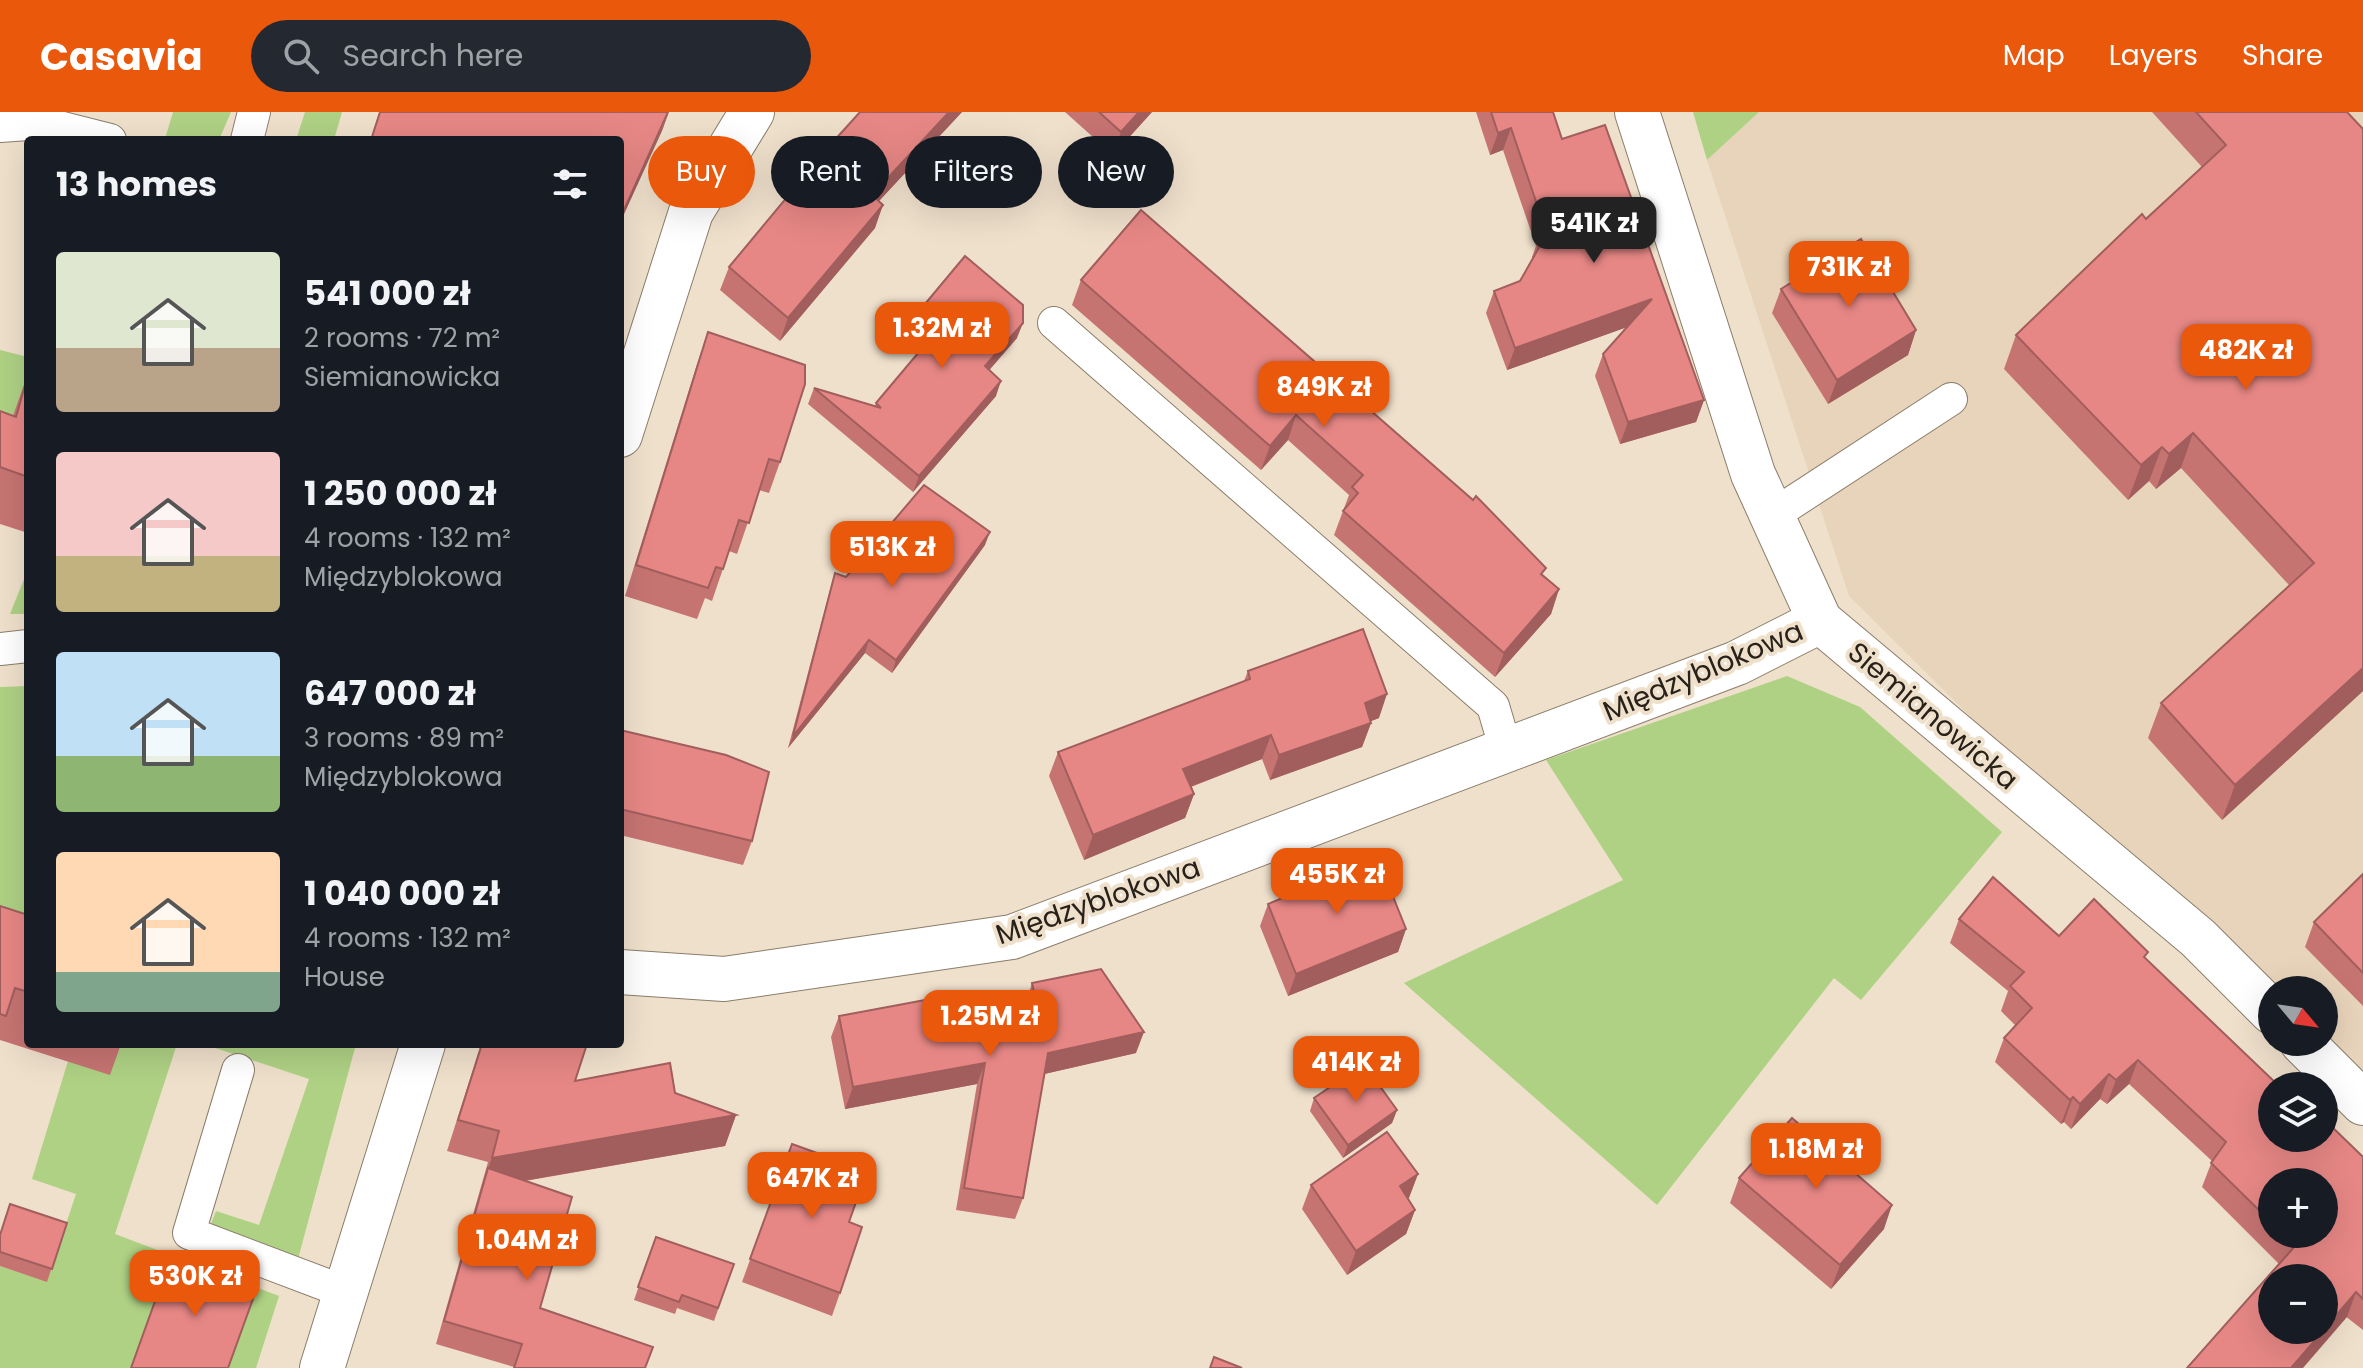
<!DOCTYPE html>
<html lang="en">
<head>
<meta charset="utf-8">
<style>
  :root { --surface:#171b24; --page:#242831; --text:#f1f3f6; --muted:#9ea1a6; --accent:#ea580c }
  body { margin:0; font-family:Poppins,sans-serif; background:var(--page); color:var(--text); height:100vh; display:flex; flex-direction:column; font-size:30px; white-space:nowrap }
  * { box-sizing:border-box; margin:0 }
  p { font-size:26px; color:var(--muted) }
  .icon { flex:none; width:44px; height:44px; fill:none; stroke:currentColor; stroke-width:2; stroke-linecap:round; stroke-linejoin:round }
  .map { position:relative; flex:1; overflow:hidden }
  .side { position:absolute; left:24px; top:24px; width:600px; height:912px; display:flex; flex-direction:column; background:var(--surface); border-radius:8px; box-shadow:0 8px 32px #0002 }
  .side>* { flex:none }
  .guide { position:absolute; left:648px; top:24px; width:760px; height:72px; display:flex; gap:16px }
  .needle { width:52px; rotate:119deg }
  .controls { position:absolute; left:2258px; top:864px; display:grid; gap:16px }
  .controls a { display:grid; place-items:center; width:80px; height:80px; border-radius:50%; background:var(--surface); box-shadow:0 8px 32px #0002; font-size:40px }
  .price { position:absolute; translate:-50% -68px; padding:0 18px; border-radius:16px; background:var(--accent); color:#fff; font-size:26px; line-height:52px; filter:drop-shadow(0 2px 4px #0008) }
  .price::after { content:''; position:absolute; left:50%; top:48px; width:24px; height:18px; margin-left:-12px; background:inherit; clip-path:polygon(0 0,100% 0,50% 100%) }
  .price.on { background:#222; color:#fff }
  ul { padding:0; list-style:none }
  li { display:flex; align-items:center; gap:24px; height:200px; padding:0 32px }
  li span { display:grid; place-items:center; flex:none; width:224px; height:160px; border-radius:8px; color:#555 }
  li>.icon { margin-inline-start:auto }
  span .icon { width:96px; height:96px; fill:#fffc; stroke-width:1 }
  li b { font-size:34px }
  h2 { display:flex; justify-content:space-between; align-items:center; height:96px; padding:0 32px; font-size:34px }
  .tag { padding:0 28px; border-radius:36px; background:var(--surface); box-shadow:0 8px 32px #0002; font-size:28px; line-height:72px }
  .tag.on { background:var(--accent); color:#fff }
  header { display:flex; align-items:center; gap:48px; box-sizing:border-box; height:112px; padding:0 40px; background:var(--accent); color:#fff }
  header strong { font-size:38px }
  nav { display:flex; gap:44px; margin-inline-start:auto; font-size:28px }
  .search { width:560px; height:72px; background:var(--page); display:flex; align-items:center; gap:20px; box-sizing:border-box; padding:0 28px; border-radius:44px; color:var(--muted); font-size:30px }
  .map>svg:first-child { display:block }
</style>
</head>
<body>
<header>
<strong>Casavia</strong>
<div class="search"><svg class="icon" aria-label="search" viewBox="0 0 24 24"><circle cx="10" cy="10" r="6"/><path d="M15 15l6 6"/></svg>Search here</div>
<nav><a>Map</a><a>Layers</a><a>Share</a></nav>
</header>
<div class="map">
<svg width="2363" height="1256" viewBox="0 0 2363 1256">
  <rect width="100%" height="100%" fill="#efe0cb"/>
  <polygon fill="#e8d4ba" points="1759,0 2363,0 2363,994 2324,930 2324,878 2272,878 2272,904 1849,484 1707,48"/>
  <g fill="#aed184">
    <polygon points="173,0 231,0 219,28 169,28 165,27"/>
    <polygon points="305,0 342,0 334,28 296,28"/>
    <polygon points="1693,0 1759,0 1707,48"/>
    <polygon points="0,238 28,245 28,310 0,347"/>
    <polygon points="28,457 28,502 10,502"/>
    <polygon points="1787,564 1860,595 2002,720 1861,888 1834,866 1657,1093 1404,871 1623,768 1546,648"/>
    <polygon points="28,574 28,825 0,851 0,575"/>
    <polygon points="120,932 177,932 115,1122 279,1184 256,1256 228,1256 160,1176 131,1256 0,1256 0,1154 47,1169 76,1082 32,1067 68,949"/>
    <polygon points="203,932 356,932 298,1147 211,1112 216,1099 259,1113 309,967"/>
  </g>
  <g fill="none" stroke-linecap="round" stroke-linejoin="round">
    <defs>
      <g id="lane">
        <polyline points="0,14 43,11 110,28"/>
        <polyline points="247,28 254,0"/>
        <polyline points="1054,211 1493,594 1506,638"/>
        <polyline points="1770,405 1951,287"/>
        <polyline points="0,537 28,534"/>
        <polyline points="238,958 189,1121 345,1180"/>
      </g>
      <g id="street">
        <polyline points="1637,0 1753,362 1820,509 2198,826 2272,900"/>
        <polyline points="620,860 724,867 1012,825 1737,551 1820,509"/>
        <polyline points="2302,930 2363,991"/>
      </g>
      <g id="secondary">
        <polyline points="620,323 691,100 752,0"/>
        <polyline points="322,1256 423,932"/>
      </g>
    </defs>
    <use href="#lane" stroke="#8a7d6a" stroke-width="34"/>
    <use href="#street" stroke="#8a7d6a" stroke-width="46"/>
    <use href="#secondary" stroke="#8a7d6a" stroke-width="46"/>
    <use href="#lane" stroke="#fff" stroke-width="32"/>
    <use href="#street" stroke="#fff" stroke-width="44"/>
    <use href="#secondary" stroke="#fff" stroke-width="44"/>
  </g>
  <g fill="#c67472" fill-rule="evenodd">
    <polygon points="860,0 962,0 879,89 875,116 780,229 720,178 729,155"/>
    <polygon points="1065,0 1152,0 1113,43"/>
    <polygon points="1476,0 1553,0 1562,27 1704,288 1696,310 1620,332 1595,264 1603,242 1627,215 1507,258 1486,201 1494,179 1520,169 1532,148 1532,145 1536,134 1503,38 1490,43"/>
    <polygon points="2152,0 2347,0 2363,579 2222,708 2148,626 2161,591 2289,473 2181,356 2156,377 2149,369 2128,388 2004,257 2016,223 2202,55"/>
    <polygon points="1141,98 1559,477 1551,502 1495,565 1334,423 1349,383 1288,328 1261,358 1072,193 1081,168"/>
    <polygon points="1781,177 1916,218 1908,243 1828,292 1772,201"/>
    <polygon points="920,198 1017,226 989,258 996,284 913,380 808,292 814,276 875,294 876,291 930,227 914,214"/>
    <polygon points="708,220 780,350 769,381 759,378 737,442 729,439 712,489 705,486 697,507 625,484 697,252"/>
    <polygon points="28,261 28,421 0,412 0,299 13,304"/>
    <polygon points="985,433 892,561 865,541 788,636 831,474 835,461 846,465"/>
    <polygon points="1248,559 1379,606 1371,609 1371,611 1362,635 1270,668 1262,647 1191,675 1194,682 1185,706 1084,748 1049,664 1058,640 1244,569"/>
    <polygon points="620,618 752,729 743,753 620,723"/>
    <polygon points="2363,762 2363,894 2305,835 2314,810"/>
    <polygon points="1268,792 1406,817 1398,840 1288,884 1260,814"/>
    <polygon points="0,794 28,803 28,932 121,932 110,963 0,928"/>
    <path d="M1959,807l100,17 87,23 133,127 84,71v173l-84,-66 -77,-77 10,-26 -83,-77 -22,20 -7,-5 -29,30 -7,-7 -3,2 -66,-62 9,-24 11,-13 -14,-14 7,-20 -58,-48zM2272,1070l52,52h-52z"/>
    <polygon points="1032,871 1136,941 1044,962 1023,1086 1015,1107 956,1098 977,972 845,997 831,925 839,904 950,896 1029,881"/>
    <polygon points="481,932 587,932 575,969 675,981 736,1003 725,1034 525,1069 540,1196 514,1255 436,1232 488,1050 447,1039"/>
    <polygon points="1314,986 1397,998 1392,1011 1343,1046 1310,999"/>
    <polygon points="792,1032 849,1110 840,1181 832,1204 742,1170"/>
    <polygon points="1418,1062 1408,1087 1415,1098 1406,1122 1347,1163 1302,1097 1311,1073"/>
    <polygon points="1739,1066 1884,1117 1831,1177 1730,1091"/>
    <polygon points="67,1111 47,1170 0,1154 0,1122"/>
    <polygon points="656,1125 734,1152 714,1209 677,1196 675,1202 634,1188"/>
  </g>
  <g fill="#a15e5d">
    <polygon points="669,0 662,19 620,111 620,107"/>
    <polygon points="949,0 962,0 863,106 872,83"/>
    <polygon points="1139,0 1152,0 1113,43 1121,20"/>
    <polygon points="1511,16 1503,38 1490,43 1498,21"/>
    <polygon points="883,93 875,116 780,229 788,206"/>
    <polygon points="1652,187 1644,209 1507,258 1515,236"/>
    <polygon points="1023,211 1017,226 979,270 985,254"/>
    <polygon points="1916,218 1908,243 1828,292 1837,268"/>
    <polygon points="1001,269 996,284 913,380 919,364"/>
    <polygon points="1704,288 1696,310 1620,332 1628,310"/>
    <polygon points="1296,303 1288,328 1261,358 1270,334"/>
    <polygon points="2193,321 2181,356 2156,377 2169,342"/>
    <polygon points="2162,335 2149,369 2128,388 2141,353"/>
    <polygon points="990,420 985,433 892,561 896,548"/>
    <polygon points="1559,477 1551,502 1495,565 1504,541"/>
    <polygon points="869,528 865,541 788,636 793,624"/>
    <polygon points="2363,556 2363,579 2222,708 2235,673"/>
    <polygon points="1387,582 1379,606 1356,615 1365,591"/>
    <polygon points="1371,611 1362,635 1270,668 1279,643"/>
    <polygon points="1271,623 1262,647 1174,681 1183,657"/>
    <polygon points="1194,682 1185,706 1084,748 1093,723"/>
    <polygon points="1406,817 1398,840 1288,884 1296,862"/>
    <polygon points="1144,920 1136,941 1040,963 1048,941"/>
    <polygon points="2138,948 2129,972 2107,992 2116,968"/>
    <polygon points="985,951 977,972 845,997 853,975"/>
    <polygon points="2109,962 2100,987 2071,1017 2080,992"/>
    <polygon points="2073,985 2064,1010 2061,1012 2070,988"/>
    <polygon points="1397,998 1392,1011 1343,1046 1348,1033"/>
    <polygon points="736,1003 725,1034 482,1076 488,1056 480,1077 492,1046"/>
    <polygon points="1418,1062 1409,1086 1391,1099 1400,1074"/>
    <polygon points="1892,1093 1884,1117 1831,1177 1840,1153"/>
    <polygon points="1415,1098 1406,1122 1347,1163 1356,1139"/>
    <polygon points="2356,1180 2347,1205 2303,1256 2291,1256"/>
  </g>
  <g fill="#e68785" stroke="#a15e5d" stroke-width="2">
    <polygon points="380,0 668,0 620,107 620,28 371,28"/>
    <polygon points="860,0 949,0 872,83 883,93 788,206 729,155 832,31"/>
    <polygon points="1099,0 1139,0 1121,20"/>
    <polygon points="1491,0 1553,0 1562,27 1605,13 1704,288 1628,310 1603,242 1652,187 1515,236 1494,179 1520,169 1541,132 1540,123 1544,113 1511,16 1498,21"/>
    <polygon points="2196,0 2347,0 2363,17 2363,556 2235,673 2161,591 2314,451 2193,321 2169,342 2162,335 2141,353 2016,223 2142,102 2146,107 2226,33"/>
    <polygon points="1141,98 1473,388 1476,384 1546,456 1541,462 1559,477 1504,541 1343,399 1358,381 1352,375 1363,363 1296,303 1270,334 1081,168"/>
    <polygon points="1861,127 1916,218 1837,268 1781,177"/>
    <polygon points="965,144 1023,193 1023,211 985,254 1001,269 919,364 814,276 881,296 876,291 940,215 920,198"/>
    <polygon points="708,220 805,253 805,272 780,350 769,347 749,411 739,408 723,457 716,455 708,476 636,453"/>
    <polygon points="28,263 28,365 0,355 0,299 16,305"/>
    <polygon points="924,373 990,420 896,548 869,528 793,624 835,461 846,465"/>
    <polygon points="1363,517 1387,582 1365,591 1371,611 1279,643 1271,623 1183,657 1194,682 1093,723 1058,640 1250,567 1248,559"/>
    <polygon points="620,618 726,643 769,660 752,729 620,697"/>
    <polygon points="1378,747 1406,817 1296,862 1268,792"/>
    <polygon points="2363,762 2363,861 2314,810"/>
    <polygon points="1993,765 2059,824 2094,787 2148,840 2144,845 2279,974 2272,974 2272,1026 2324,1026 2324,1007 2363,1045 2363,1187 2356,1180 2324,1218 2324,1166 2272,1166 2272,1218 2324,1218 2291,1256 2187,1256 2295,1134 2283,1122 2324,1122 2324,1070 2272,1070 2272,1111 2211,1051 2226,1030 2138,948 2116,968 2109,962 2080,992 2073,985 2070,988 2004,926 2032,896 2010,874 2024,860 1959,807"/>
    <polygon points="0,794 28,803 28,880 15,876 6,904 0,902"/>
    <polygon points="1101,857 1144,920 1048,941 1023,1086 964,1076 985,951 853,975 839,904 947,884 950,896 1034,880 1032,871"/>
    <polygon points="482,932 587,932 575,969 670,951 675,981 736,1003 492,1046 499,1019 458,1008"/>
    <polygon points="1364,952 1397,998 1348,1033 1314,986"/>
    <polygon points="2286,969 2291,974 2281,974"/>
    <polygon points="1792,1006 1892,1093 1840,1153 1739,1066"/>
    <polygon points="1387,1020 1418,1062 1400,1074 1415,1098 1356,1139 1311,1073"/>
    <polygon points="792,1032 861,1057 861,1076 849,1110 862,1115 840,1181 750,1147"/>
    <polygon points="488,1056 572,1085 540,1196 653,1235 645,1256 514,1256 522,1232 444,1209"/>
    <polygon points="10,1092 67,1111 52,1157 0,1140 0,1123"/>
    <polygon points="656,1125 734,1152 718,1196 682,1183 679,1190 638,1175"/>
    <polygon points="172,1142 258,1173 228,1256 131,1256"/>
    <polygon points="1214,1245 1242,1256 1210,1256"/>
  </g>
  <g text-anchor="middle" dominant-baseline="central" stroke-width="8" stroke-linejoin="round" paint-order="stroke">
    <g font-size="28" fill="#27211a" stroke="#efe0cb">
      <text transform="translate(1703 559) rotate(-23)">Międzyblokowa</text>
      <text transform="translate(1933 604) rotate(40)">Siemianowicka</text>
      <text transform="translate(1098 789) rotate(-19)">Międzyblokowa</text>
    </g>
  </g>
</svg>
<div class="controls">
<a><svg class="needle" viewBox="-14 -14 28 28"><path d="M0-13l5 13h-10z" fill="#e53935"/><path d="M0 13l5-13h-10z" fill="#9ea1a6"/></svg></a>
<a><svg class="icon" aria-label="layers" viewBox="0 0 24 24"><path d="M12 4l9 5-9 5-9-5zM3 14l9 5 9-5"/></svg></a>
<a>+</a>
<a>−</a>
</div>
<b class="price on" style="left:1594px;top:153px">541K zł</b>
<b class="price" style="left:1849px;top:197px">731K zł</b>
<b class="price" style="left:942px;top:258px">1.32M zł</b>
<b class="price" style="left:2246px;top:280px">482K zł</b>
<b class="price" style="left:1324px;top:317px">849K zł</b>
<b class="price" style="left:892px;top:477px">513K zł</b>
<b class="price" style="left:1337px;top:804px">455K zł</b>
<b class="price" style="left:990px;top:946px">1.25M zł</b>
<b class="price" style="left:1356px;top:992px">414K zł</b>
<b class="price" style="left:1816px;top:1079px">1.18M zł</b>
<b class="price" style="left:812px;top:1108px">647K zł</b>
<b class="price" style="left:527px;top:1170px">1.04M zł</b>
<b class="price" style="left:195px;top:1206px">530K zł</b>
<div class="guide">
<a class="tag on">Buy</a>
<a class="tag">Rent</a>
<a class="tag">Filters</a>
<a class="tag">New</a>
</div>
<section class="side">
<h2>13 homes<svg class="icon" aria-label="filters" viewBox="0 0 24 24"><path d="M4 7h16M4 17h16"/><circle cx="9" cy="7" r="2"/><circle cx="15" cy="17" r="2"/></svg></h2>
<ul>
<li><span style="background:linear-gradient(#dfe7d0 60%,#b9a48a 0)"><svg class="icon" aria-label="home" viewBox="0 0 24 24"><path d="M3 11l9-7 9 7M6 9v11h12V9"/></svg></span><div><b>541 000 zł</b><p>2 rooms · 72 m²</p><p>Siemianowicka</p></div></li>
<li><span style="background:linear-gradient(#f6c9c9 65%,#c2b280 0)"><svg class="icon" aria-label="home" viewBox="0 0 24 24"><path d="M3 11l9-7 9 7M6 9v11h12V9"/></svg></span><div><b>1 250 000 zł</b><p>4 rooms · 132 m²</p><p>Międzyblokowa</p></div></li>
<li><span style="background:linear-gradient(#bfe0f5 65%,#8fb573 0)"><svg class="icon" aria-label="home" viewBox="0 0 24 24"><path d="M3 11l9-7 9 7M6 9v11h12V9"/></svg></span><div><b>647 000 zł</b><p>3 rooms · 89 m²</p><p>Międzyblokowa</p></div></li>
<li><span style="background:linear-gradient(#ffd9b3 75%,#7fa58c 0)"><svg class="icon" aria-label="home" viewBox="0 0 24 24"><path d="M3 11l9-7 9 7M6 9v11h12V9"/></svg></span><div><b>1 040 000 zł</b><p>4 rooms · 132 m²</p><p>House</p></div></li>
</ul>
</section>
</div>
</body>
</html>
